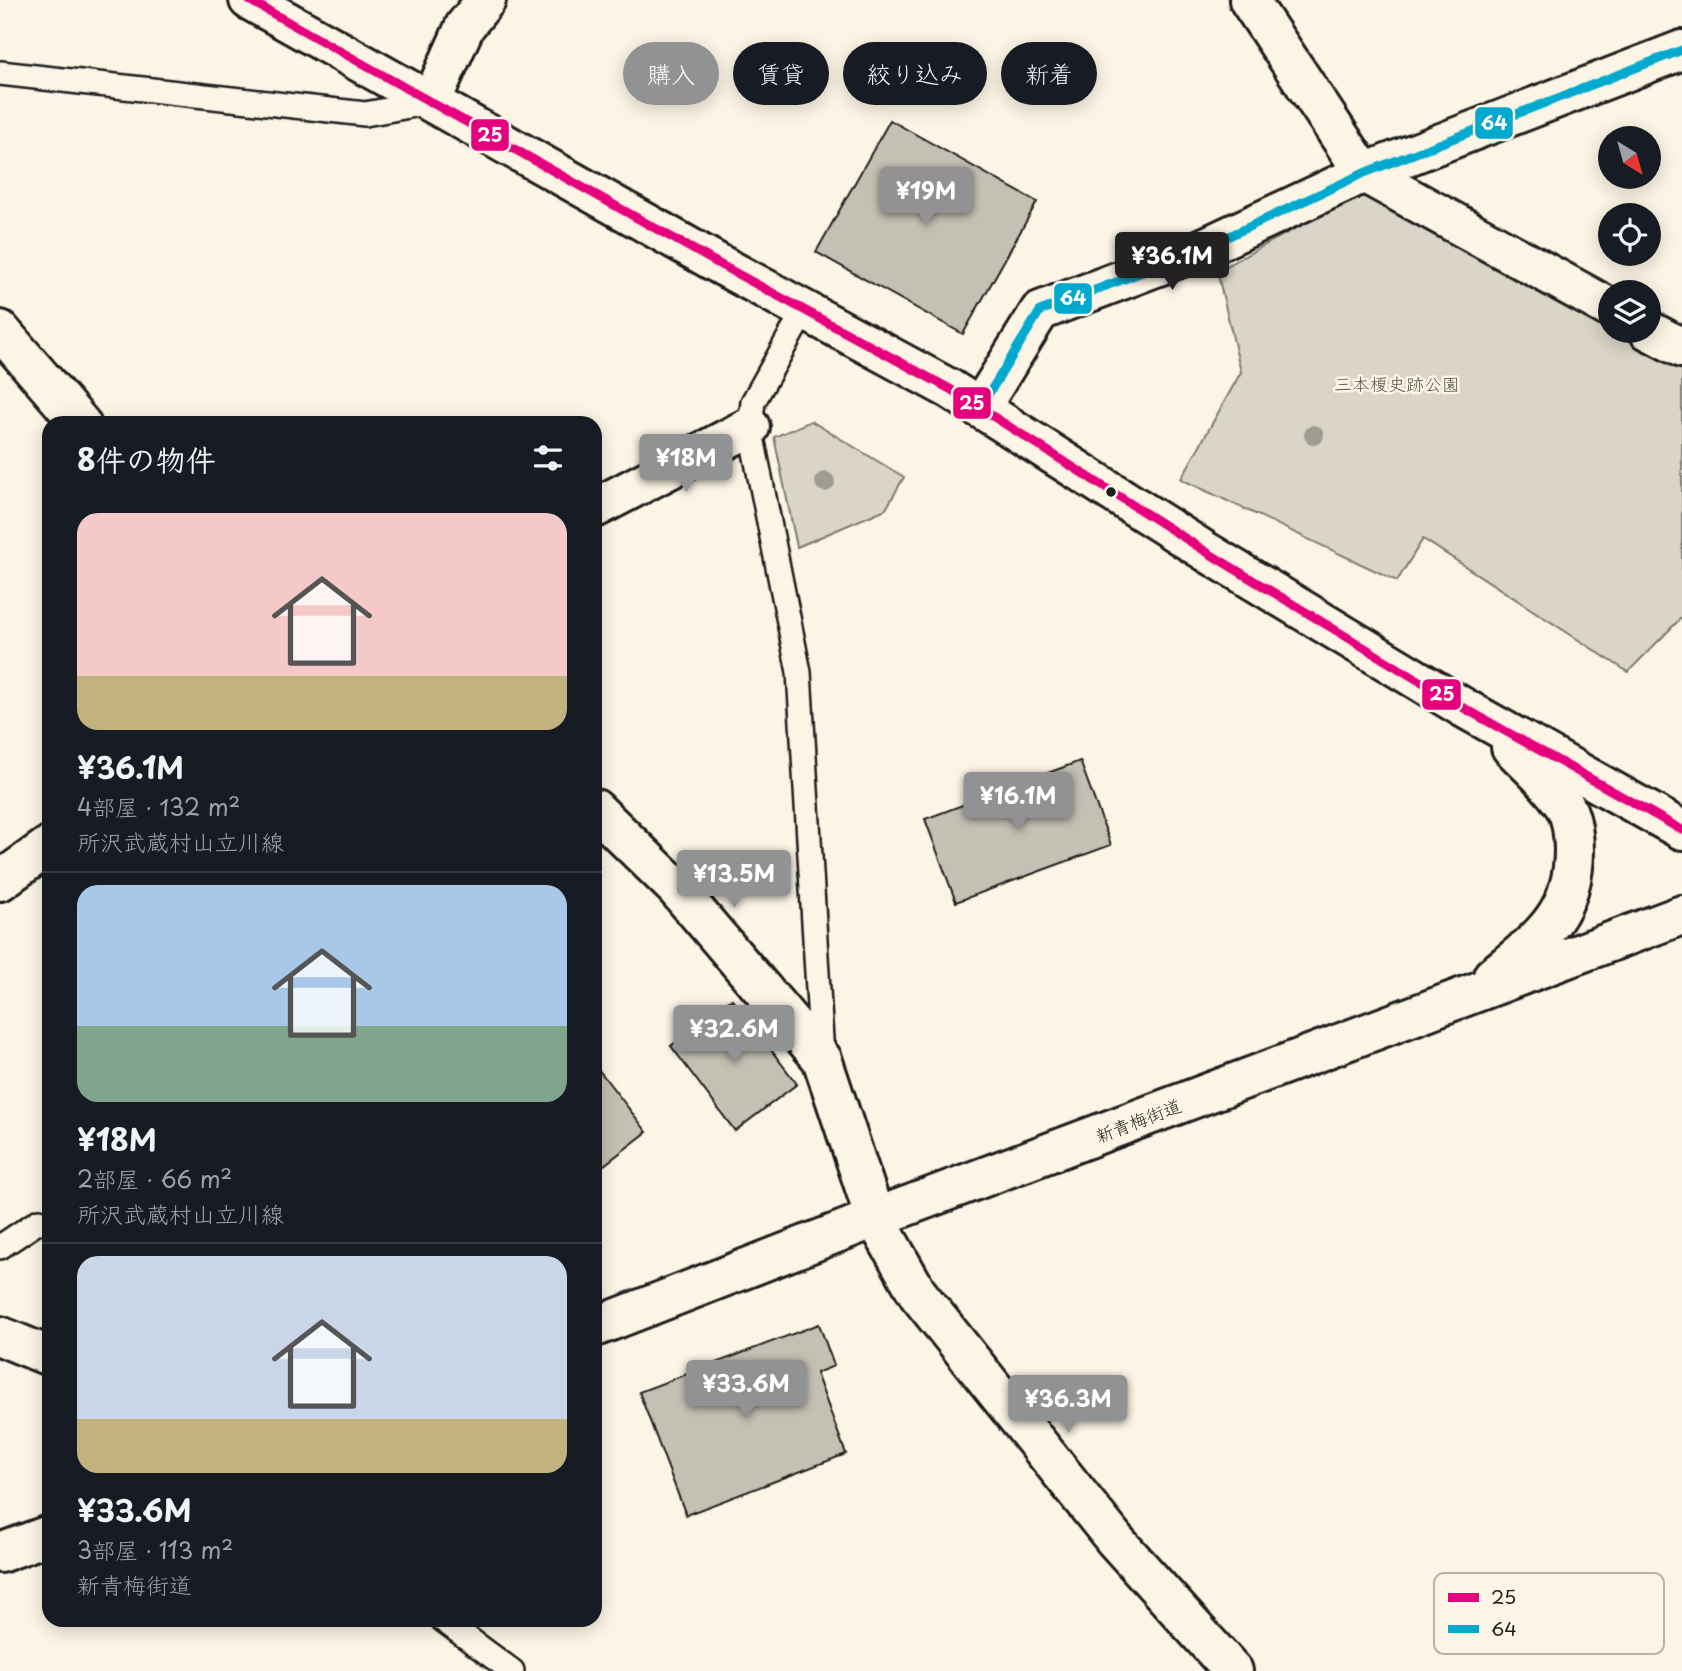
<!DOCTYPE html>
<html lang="ja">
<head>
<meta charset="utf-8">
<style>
  :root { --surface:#171b24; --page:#242831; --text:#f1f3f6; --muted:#9ea1a6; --line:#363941; --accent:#919294 }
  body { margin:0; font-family:"Playpen Sans","Klee One",sans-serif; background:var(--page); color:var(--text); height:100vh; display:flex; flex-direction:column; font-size:26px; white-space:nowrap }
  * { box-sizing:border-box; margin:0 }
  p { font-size:23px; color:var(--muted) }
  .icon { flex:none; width:38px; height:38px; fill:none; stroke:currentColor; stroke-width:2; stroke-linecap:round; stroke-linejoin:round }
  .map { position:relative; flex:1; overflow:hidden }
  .drawer { position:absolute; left:42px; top:416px; width:560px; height:1211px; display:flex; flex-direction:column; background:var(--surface); border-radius:21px; box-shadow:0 4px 18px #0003 }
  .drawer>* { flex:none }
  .top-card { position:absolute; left:623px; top:42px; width:665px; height:63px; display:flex; gap:14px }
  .needle { width:46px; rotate:143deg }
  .tools { position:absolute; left:1598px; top:126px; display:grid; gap:14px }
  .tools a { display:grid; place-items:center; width:63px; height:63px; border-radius:50%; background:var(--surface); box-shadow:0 4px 18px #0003; font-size:35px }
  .price { position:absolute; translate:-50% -60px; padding:0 16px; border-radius:7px; background:var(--accent); color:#fff; font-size:23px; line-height:46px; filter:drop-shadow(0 2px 4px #0008) }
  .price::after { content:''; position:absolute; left:50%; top:42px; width:21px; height:16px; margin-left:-10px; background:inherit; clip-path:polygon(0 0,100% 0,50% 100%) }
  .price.selected { background:#222; color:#fff }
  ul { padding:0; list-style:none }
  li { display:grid; align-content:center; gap:14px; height:371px; padding:0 35px }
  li+li { border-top:2px solid var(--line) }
  li span { display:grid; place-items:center; height:217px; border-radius:21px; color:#555 }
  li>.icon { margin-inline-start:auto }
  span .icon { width:126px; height:126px; fill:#fffc; stroke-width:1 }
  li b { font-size:30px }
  h2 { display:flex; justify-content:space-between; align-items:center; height:84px; padding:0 35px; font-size:30px }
  .pill { padding:0 24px; border-radius:32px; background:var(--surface); box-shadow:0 4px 18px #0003; font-size:24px; line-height:63px }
  .pill.selected { background:var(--accent); color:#fff }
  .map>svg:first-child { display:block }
</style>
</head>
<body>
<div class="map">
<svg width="1682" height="1671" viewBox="0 0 1682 1671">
  <rect width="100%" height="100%" fill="#fcf5e5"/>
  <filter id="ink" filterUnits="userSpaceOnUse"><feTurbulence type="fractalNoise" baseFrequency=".0143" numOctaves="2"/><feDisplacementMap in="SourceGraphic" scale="14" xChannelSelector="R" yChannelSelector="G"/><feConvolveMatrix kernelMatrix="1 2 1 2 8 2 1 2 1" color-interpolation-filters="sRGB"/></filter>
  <g filter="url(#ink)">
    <g fill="#dbd5c8" stroke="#7c7872" stroke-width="2">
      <polygon points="1361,193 1610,322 1610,331 1625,331 1682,363 1682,617 1628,672 1423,539 1397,581 1181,479 1241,372 1217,271"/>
      <polygon points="811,421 904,477 886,509 797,547 774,437"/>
    </g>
    <g fill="#c4c0b3" stroke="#1c1c1c" stroke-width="2">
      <polygon points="890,120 1037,202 963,334 816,252"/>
      <polygon points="1080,761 1111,845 956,902 925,819"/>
      <polygon points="732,999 797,1084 735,1131 671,1046"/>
      <polygon points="595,1065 647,1132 595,1172"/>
      <polygon points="819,1324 834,1366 816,1373 846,1454 686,1515 639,1392"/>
    </g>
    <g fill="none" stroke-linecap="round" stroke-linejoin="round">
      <defs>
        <g id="lane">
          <polyline points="0,73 365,114 431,102"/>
          <polyline points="805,309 753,402 750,427 799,672 822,1056"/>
          <polyline points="0,1247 39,1221"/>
          <polyline points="443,1620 512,1671"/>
        </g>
        <g id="street">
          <polyline points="1249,0 1364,173 1610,308"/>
          <polyline points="0,330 81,424"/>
          <polyline points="1648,330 1682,348"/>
          <polyline points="980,408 1040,311 1195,252 1364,173 1682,50"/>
          <polyline points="595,508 750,427"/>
          <polyline points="595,809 676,888 822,1059 875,1218 918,1294 1115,1540 1233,1671"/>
          <polyline points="0,881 49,846"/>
          <polyline points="0,1336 49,1356"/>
        </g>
        <polyline id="secondary" points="431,102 465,26 486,0"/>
        <g id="primary">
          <polyline points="249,0 719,264 950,389 1205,551 1464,708 1682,830"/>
          <path d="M1493,976c46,-37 81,-61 81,-126 0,-12 -2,-31 -8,-42 -13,-22 -37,-42 -55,-61"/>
          <polyline points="595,1327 875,1218 1682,915"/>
          <polyline points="0,1553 49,1535"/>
        </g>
      </defs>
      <use href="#lane" stroke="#1c1c1c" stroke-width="28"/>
      <use href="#street" stroke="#1c1c1c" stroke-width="44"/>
      <use href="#secondary" stroke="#1c1c1c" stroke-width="44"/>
      <use href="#primary" stroke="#1c1c1c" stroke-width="44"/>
      <use href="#lane" stroke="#fcf5e5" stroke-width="23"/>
      <use href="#street" stroke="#fcf5e5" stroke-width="38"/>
      <use href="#secondary" stroke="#fcf5e5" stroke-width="38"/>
      <use href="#primary" stroke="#fcf5e5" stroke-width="38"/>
      <defs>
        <polyline id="bus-1" points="249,0 719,264 950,389 1205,551 1464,708 1682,830"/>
        <polyline id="bus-2" points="980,408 1040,311 1195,252 1364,173 1682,50"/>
      </defs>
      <use href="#bus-1" stroke="#fcf5e5" stroke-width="14"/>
      <use href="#bus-2" stroke="#fcf5e5" stroke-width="14"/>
      <use href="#bus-1" stroke="#e5007d" stroke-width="9"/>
      <use href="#bus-2" stroke="#00a9ce" stroke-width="9"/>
    </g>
    <g fill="#a09c93">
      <circle cx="1314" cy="435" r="10"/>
      <circle cx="825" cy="482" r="10"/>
    </g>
  </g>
  <circle fill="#1c1c1c" stroke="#fcf5e5" stroke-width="2.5" cx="1111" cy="492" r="6"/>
  <g text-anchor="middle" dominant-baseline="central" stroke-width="5" stroke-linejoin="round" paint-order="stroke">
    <g font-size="18" fill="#555450" stroke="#fcf5e5">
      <text x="1397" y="383">三本榎史跡公園</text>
    </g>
    <g font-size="18" fill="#1c1c1c" stroke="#fcf5e5">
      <text transform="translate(1138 1120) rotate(-21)">新青梅街道</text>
    </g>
  </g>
  <rect x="1434" y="1573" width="230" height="81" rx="10" fill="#fcf5e5" stroke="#b9b4a9" stroke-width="2"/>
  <rect x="1448" y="1593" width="31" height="9" fill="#e5007d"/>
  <rect x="1448" y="1625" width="31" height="8" fill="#00a9ce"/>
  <g font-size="19" fill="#1c1c1c">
    <text x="1491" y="1604">25</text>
    <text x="1491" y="1636">64</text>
  </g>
  <g stroke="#fcf5e5" stroke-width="2.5">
    <rect x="1474" y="106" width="40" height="34" rx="7" fill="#00a9ce"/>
    <rect x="470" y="118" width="40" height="34" rx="7" fill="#e5007d"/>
    <rect x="1053" y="282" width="40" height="33" rx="7" fill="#00a9ce"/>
    <rect x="952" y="386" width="40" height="34" rx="7" fill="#e5007d"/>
    <rect x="1421" y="678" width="41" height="33" rx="7" fill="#e5007d"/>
  </g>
  <g font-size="19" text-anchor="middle" font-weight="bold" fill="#fff">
    <text x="1494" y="130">64</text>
    <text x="490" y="142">25</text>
    <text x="1073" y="305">64</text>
    <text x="972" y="410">25</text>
    <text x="1442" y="701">25</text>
  </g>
</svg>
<div class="tools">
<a><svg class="needle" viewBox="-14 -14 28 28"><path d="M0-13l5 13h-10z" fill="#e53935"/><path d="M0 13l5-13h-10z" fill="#9ea1a6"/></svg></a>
<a><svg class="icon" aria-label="locate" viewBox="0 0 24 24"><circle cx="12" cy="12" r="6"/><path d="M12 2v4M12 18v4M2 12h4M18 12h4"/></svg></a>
<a><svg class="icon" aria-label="layers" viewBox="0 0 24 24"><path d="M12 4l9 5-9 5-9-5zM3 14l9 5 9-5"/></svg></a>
</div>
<b class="price" style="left:926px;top:227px">¥19M</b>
<b class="price selected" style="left:1172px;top:292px">¥36.1M</b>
<b class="price" style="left:686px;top:494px">¥18M</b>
<b class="price" style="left:1018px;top:832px">¥16.1M</b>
<b class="price" style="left:734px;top:910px">¥13.5M</b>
<b class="price" style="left:734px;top:1065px">¥32.6M</b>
<b class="price" style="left:746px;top:1420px">¥33.6M</b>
<b class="price" style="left:1068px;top:1435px">¥36.3M</b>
<div class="top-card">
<a class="pill selected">購入</a>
<a class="pill">賃貸</a>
<a class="pill">絞り込み</a>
<a class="pill">新着</a>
</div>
<section class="drawer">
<h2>8件の物件<svg class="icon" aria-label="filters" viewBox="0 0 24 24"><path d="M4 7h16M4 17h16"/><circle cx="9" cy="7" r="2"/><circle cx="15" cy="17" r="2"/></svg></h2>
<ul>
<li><span style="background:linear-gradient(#f6c9c9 75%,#c2b280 0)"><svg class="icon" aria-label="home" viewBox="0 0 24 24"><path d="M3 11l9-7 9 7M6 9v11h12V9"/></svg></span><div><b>¥36.1M</b><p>4部屋 · 132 m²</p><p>所沢武蔵村山立川線</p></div></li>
<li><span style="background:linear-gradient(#a9c7e8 65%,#7fa58c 0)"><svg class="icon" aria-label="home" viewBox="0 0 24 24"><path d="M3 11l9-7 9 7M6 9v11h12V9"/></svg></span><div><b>¥18M</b><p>2部屋 · 66 m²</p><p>所沢武蔵村山立川線</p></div></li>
<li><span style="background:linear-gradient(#c9d6e8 75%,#c2b280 0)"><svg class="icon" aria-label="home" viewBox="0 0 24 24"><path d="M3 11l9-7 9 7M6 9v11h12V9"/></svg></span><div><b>¥33.6M</b><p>3部屋 · 113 m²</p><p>新青梅街道</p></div></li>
</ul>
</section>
</div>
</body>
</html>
